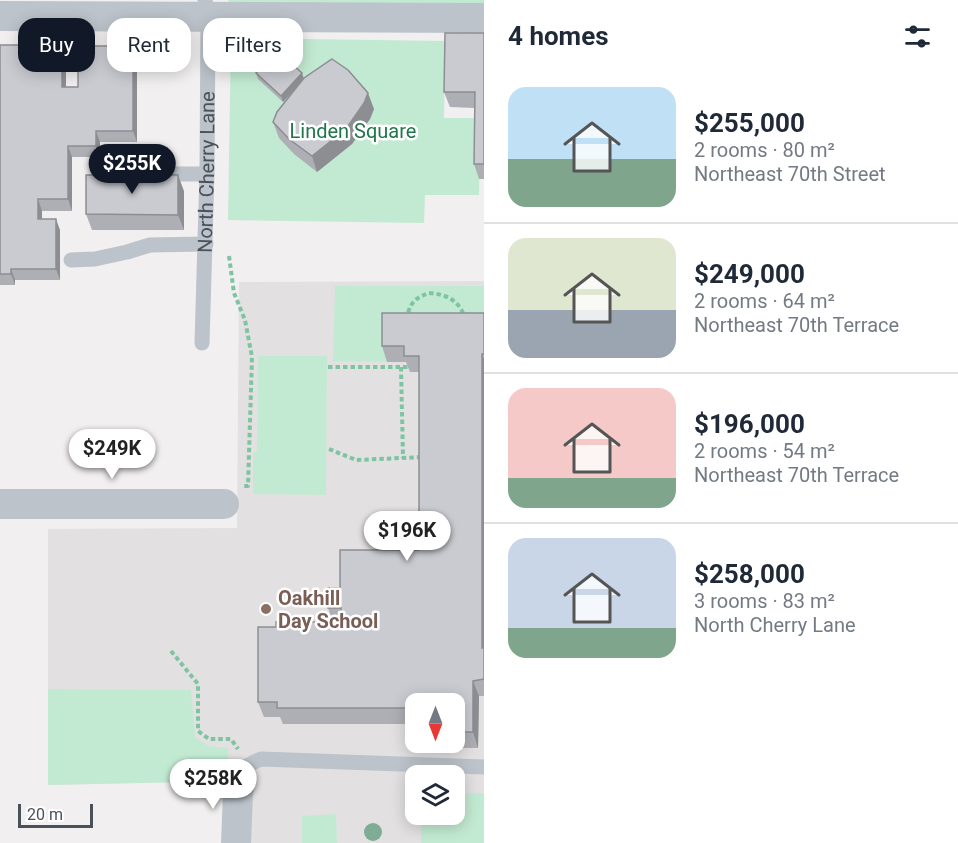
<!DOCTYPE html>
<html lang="en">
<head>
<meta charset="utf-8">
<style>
  :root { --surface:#fff; --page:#f2f2f3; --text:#1f2937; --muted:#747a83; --line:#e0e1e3; --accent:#111827 }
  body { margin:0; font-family:Roboto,sans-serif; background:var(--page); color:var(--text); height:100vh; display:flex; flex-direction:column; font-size:22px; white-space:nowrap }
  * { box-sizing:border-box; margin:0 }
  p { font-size:20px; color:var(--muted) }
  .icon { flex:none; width:33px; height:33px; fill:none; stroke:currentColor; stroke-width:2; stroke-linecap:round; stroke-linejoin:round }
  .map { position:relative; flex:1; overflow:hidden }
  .details { display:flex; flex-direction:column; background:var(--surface); width:474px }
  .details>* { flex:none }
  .hud { position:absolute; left:18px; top:18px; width:375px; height:54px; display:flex; gap:12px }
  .needle { width:39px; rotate:180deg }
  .buttons { position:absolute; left:405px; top:693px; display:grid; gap:12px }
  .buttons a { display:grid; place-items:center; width:60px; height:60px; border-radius:12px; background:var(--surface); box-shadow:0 3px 15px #0003; font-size:30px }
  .scale { position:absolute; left:18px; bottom:15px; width:75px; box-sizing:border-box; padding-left:6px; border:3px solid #49525a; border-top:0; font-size:16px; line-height:21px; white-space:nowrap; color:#49525a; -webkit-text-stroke:4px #fff; paint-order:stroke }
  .price { position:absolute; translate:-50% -51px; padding:0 14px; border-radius:21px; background:#fff; color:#222; font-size:20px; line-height:39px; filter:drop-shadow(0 2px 3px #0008) }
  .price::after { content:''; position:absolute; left:50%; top:36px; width:18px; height:14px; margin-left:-9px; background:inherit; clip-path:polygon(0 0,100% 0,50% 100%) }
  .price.selected { background:var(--accent); color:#fff }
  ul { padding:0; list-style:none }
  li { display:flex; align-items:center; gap:18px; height:150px; padding:0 24px }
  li+li { border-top:2px solid var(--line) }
  li span { display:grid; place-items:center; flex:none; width:168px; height:120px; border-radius:18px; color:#555 }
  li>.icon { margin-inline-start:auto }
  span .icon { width:72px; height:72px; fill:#fffc; stroke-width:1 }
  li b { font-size:26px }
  h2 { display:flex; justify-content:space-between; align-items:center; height:72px; padding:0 24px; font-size:26px }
  .tag { padding:0 21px; border-radius:18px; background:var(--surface); box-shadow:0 3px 15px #0003; font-size:21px; line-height:54px }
  .tag.selected { background:var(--accent); color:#fff }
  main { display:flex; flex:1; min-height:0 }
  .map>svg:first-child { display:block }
</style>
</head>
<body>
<main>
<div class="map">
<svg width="484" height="843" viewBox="0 0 484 843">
  <rect width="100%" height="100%" fill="#f1efef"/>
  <path fill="#e2e0e0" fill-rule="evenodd" d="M484,281v562h-256v-62l-180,4v-256l189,-1 2,-246zM416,704h38v38h-38zM416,776h38v38h-38z"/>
  <g fill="#c2ead2">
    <polygon points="228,0 484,0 484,7 230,3"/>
    <polygon points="231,38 445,41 444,118 480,118 479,195 425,195 424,223 228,220"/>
    <polygon points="335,286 484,286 484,328 387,329 387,362 333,361"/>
    <polygon points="258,356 327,356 326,495 253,494 253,453 257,451"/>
    <polygon points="48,689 191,690 195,737 208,746 228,748 229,781 48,785"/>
    <polygon points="455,793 484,793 484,843 421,843 421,815 454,814"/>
    <polygon points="336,814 337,843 302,843 302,816"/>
  </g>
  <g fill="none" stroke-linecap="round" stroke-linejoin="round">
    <g stroke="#7dc5a2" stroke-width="4" stroke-dasharray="4.5 3" stroke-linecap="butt">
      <polyline points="229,256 234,293 245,320 252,357 248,486 244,486"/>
      <path d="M429,293c15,1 28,6 34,20l-3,11 -17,-4 -19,6 -7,-2 -9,-11c3,-12 10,-16 21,-20z"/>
      <polyline points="328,367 410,367"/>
      <polyline points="401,367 403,458"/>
      <polyline points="329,449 356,460 424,457"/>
      <polyline points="171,651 198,684 198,731 209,739 231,739 238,749"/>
    </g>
    <g stroke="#bcc3ca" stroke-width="15">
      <polyline points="114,174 207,174"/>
      <polyline points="71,260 95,259 127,252 150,245 206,244"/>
      <path id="s1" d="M202,343l5,-171 1,-155 -3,-17"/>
      <path d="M240,782c4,-16 6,-17 21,-23l223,8"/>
    </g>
    <g stroke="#bcc3ca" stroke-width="30">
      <polyline points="0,16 484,18"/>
      <polyline points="0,504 224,504"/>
      <polyline points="236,843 238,793 240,782"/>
    </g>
  </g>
  <circle fill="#7eac95" cx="373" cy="832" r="9"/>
  <g fill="#adafb4" fill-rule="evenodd">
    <polygon points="484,33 484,179 479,179 474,164 475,108 450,107 444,92"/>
    <polygon points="0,45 62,45 66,56 66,87 78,87 133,46 137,57 137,142 100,142 100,157 72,157 72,211 42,211 42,219 60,230 60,280 15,280 15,285 0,285"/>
    <polygon points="256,73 304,78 374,109 370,119 352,144 317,172 294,154 279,138 273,122 294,91 283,102 258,79"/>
    <polygon points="184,191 184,230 92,230 86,214"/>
    <path d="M484,313v383h-5l-1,52h-63l-5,-16v-8h-127l-3,-7h-16l-6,-15 18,-75 57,-5 -5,-14 12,-20 79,-38v-178h-9l-4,-10h-19l-5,-16zM416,704h38v38h-38z"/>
  </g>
  <g fill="#8d8e92">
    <polygon points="62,45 66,56 66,99 62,87"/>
    <polygon points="133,46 137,57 137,142 133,131"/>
    <polygon points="302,73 304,79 283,102 281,96"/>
    <polygon points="368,93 374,109 370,119 352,144 317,172 312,156"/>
    <polygon points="96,131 100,142 100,157 96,146"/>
    <polygon points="68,146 72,157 72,211 68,199"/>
    <polygon points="178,175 184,191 184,230 178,215"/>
    <polygon points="38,199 42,211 42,230 38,219"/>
    <polygon points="56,219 60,230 60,280 56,269"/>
    <polygon points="11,269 15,280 15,285 11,274"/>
    <polygon points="482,354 484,359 484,653 482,648"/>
    <polygon points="473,681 479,696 478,748 473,732"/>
  </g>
  <g fill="#c9cbd1" stroke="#8d8e92" stroke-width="1.5">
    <polygon points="445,33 484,33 484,164 474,164 475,92 444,92"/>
    <polygon points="0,45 62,45 62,87 78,87 78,46 133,46 133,131 96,131 96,146 68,146 68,199 38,199 38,219 56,219 56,269 11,269 11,274 0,274"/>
    <polygon points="276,50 302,73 281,96 256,73"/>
    <polygon points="332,59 348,70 368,93 364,103 346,129 312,156 289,139 273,122 277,112 304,78"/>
    <polygon points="86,175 178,175 178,215 86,214"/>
    <polygon points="382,313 484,313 484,354 482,354 482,648 484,647 484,679 473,681 473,732 454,732 454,704 416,704 416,732 410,732 410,708 277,708 277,702 258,702 258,627 276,627 276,622 341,622 341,608 328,608 328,588 340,588 340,550 419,550 419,356 404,356 404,346 382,346"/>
  </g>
  <circle fill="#8d6e63" stroke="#fff" stroke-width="2" cx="266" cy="609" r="6"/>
  <g text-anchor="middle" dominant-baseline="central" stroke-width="5" stroke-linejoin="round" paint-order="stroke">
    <g font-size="20" fill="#20754b" stroke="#fff">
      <text x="353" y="131">Linden Square</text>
    </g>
    <g font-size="20" fill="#49525a" stroke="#fff">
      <text stroke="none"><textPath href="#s1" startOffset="171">North Cherry Lane</textPath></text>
    </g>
    <g font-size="20" font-weight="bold" fill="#785e54" stroke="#fff" text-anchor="start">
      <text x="278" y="598">Oakhill<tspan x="278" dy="23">Day School</tspan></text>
    </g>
  </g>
</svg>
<div class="buttons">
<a><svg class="needle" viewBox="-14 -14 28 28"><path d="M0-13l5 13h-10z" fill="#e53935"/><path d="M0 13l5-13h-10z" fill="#747a83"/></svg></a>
<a><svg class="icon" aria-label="layers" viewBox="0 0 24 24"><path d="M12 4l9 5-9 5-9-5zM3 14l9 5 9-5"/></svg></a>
</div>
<div class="scale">20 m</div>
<b class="price selected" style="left:132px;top:195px">$255K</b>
<b class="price" style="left:112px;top:480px">$249K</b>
<b class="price" style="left:407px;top:562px">$196K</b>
<b class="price" style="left:213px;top:810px">$258K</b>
<div class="hud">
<a class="tag selected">Buy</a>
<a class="tag">Rent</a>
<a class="tag">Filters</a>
</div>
</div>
<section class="details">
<h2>4 homes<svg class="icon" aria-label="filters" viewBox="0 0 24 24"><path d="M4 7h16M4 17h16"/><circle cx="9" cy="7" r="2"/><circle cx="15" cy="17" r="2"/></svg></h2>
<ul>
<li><span style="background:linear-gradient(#bfe0f5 60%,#7fa58c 0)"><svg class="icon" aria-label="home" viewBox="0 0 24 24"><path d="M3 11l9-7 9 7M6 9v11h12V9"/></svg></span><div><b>$255,000</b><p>2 rooms · 80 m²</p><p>Northeast 70th Street</p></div></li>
<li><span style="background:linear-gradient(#dfe7d0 60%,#9aa5b1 0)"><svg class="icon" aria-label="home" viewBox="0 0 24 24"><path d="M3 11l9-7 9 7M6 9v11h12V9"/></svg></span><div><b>$249,000</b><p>2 rooms · 64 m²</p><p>Northeast 70th Terrace</p></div></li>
<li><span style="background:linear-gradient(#f6c9c9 75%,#7fa58c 0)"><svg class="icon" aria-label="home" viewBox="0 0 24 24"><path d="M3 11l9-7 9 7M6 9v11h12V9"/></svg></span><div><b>$196,000</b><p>2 rooms · 54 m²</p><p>Northeast 70th Terrace</p></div></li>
<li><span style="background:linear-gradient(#c9d6e8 75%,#7fa58c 0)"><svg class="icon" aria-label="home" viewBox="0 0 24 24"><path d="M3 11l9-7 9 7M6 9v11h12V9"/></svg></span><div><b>$258,000</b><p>3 rooms · 83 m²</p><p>North Cherry Lane</p></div></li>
</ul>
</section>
</main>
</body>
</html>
